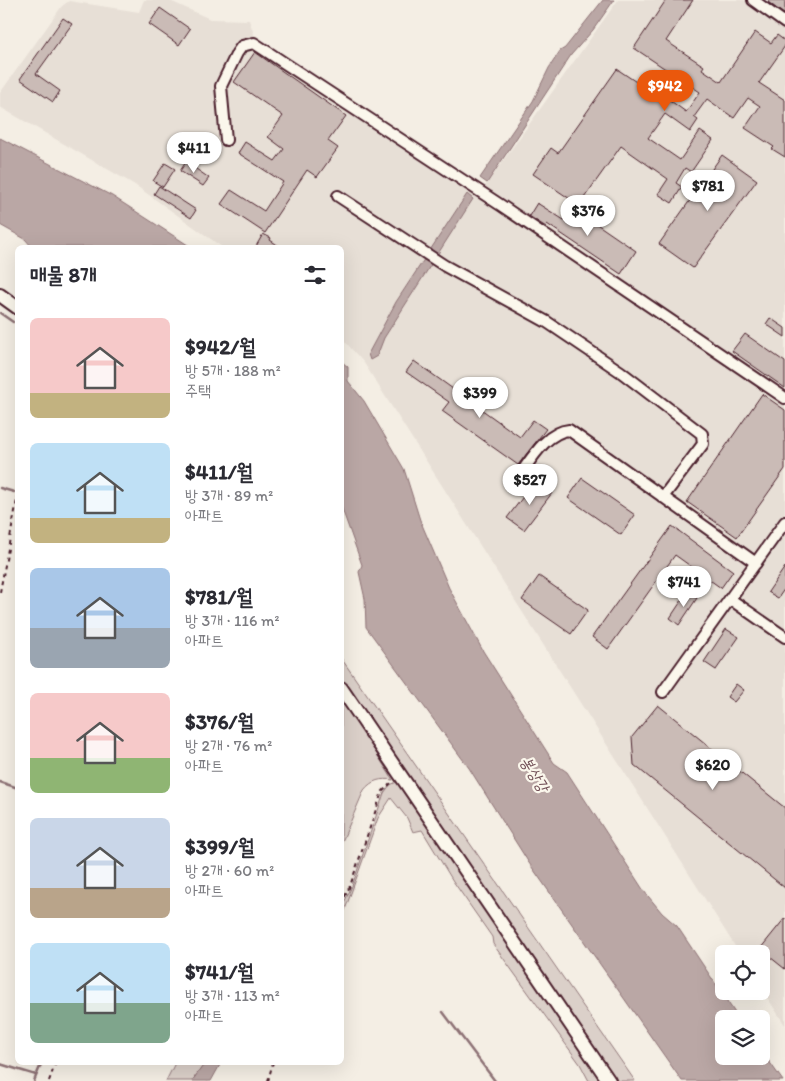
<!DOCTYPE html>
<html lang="ko">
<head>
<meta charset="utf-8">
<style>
  :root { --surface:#fff; --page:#f7f7f7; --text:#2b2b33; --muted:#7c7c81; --accent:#ea580c }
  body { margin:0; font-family:Itim,"Poor Story",sans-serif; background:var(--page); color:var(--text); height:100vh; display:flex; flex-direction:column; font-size:19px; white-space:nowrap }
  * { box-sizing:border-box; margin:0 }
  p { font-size:16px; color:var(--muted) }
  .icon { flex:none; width:28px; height:28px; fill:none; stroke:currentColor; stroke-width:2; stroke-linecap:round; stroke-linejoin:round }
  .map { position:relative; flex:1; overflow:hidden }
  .sheet { position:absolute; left:15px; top:245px; width:329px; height:820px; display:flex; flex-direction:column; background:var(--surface); border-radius:8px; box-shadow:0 5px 20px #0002 }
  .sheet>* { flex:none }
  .buttons { position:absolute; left:715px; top:945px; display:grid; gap:10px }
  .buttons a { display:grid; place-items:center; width:55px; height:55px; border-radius:8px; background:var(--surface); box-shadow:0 5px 20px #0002; font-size:25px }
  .price { position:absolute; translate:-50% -42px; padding:0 11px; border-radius:18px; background:#fff; color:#222; font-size:16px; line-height:32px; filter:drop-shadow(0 1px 2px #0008) }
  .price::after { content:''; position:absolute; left:50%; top:30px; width:15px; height:11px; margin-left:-8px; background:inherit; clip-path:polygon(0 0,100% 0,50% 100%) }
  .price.on { background:var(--accent); color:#fff }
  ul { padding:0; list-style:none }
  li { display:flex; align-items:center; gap:15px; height:125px; padding:0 15px }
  li span { display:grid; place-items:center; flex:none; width:140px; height:100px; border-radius:8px; color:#555 }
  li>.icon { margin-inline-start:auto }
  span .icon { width:60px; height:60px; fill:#fffc; stroke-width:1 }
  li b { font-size:21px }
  h2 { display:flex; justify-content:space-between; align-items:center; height:60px; padding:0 15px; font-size:21px }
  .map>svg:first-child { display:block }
</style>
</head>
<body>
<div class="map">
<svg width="785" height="1081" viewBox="0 0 785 1081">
  <rect width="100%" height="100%" fill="#f4eee4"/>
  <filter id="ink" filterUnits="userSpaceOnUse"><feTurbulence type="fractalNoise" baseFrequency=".02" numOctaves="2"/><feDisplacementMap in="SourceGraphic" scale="10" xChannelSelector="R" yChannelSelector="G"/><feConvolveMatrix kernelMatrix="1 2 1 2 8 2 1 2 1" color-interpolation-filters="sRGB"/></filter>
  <g filter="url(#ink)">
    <polygon fill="#e7dfd6" points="144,0 168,0 210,19 249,20 255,37 485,186 618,0 765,0 785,13 785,1025 761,988 761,954 740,954 364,363 341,337 341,248 222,247 135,185 0,107 0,93 62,6 69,1 139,12"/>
    <g fill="#dbd0c9" stroke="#92787a">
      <polygon points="341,658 635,1081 614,1081 341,681"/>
      <path d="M341,697l52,83c-12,-2 -21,0 -29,10l-23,54z"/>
      <polygon points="399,781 605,1081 589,1081 580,1064 493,944 492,937 453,881 422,830 413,832 407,818 391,798 378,818 341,921 341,909 352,886 384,793 390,785"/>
      <polygon points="175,1063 205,1063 192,1081 166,1081"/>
    </g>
    <g fill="#baa7a5" stroke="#8d7174">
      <polygon points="603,0 614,0 593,30 571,55 487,183 480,178 533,101 549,68 560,51 565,48"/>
      <polygon points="0,138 112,196 191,247 32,247 25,239 0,225"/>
      <polygon points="467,194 473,199 384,338 377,356 370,360 368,354 396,302"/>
      <polygon points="341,361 348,367 348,381 364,401 404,469 420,520 449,588 483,651 554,763 567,772 644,891 662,913 677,926 739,1019 724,1019 724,1056 761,1056 761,1050 783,1081 682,1081 529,863 469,768 366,627 365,599 359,572 362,565 341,506"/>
      <polygon points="205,1063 221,1063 211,1081 192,1081"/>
    </g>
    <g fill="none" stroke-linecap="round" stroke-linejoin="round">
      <g stroke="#8d7174" stroke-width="2.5">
        <polyline points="0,313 13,322"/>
        <polyline points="0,488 14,492"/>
        <polyline points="0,782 18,788"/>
        <polyline points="443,1012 495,1081"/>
        <polyline points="0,1064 36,1075"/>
        <polyline points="34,1081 42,1062"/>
      </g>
    </g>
    <g fill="#cabbb6" stroke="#4a1f2b">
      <polygon points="666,0 693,0 666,41 704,66 702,69 721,82 755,32 771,43 777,35 785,41 785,46 759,83 785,100 785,157 772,149 774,147 745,128 760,106 748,98 734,118 707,99 694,117 698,120 690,132 665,114 648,138 680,160 700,131 713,140 691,172 685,168 676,183 682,187 672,203 658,194 668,179 621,146 579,205 533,174 551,148 558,153 617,69 666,102 668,99 686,112 700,92 634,48"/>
      <polygon points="769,0 785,0 785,15 768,2"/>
      <polygon points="160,8 190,29 179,45 149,24"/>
      <polygon points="63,18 72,24 36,74 60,91 53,102 20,79"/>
      <polygon points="255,52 346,116 328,141 338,148 317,177 307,170 265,233 221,204 231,190 264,211 283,182 238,153 245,142 275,161 284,149 268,137 283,116 234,82"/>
      <polygon points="190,137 198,142 186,160 178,154"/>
      <polygon points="722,155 757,180 693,268 659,244"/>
      <polygon points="186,162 209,178 203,186 180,171"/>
      <polygon points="165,163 175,169 163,187 153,181"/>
      <polygon points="159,186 196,210 191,218 154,194"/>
      <polygon points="537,203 564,220 572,207 636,251 621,274 547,224 546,227 529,216"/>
      <polygon points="263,234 271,238 270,240 282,248 255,248"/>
      <polygon points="770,318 785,328 785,337 766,324"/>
      <polygon points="745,334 785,362 785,388 732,351"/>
      <polygon points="414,361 520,437 533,420 546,429 518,465 442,411 449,402 406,372"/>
      <polygon points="762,394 785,410 785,469 737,537 687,502"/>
      <polygon points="582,478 635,515 621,535 568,498"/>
      <polygon points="535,481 552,493 524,530 507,518"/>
      <polygon points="672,526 733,571 721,588 675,555 608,649 592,637"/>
      <polygon points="785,567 785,588 778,598 768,592"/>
      <polygon points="539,576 588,610 571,634 522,600"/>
      <polygon points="688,591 697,598 679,625 670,618"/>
      <polygon points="726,629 739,637 716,670 704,662"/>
      <polygon points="736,684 744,690 734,702 727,697"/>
      <polygon points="658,705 785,808 785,888 634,765 632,737"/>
      <polygon points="785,918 785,969 760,949"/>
    </g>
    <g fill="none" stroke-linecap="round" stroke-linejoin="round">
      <defs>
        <g id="minor">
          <polyline points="753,0 785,23"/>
          <polyline points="226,140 221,86 237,53 242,46 254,43 502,206 785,398"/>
          <polyline points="338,196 445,266 547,322 621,372 702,434 703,444 663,497"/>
          <path d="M518,477c13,-17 28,-45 51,-47l187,133"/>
          <polyline points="730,599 785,637"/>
          <polyline points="663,692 785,522"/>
        </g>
        <g id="major">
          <polyline points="0,295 18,308"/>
          <polyline points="341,688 609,1081"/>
        </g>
      </defs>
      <use href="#minor" stroke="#4a1f2b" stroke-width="14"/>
      <use href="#major" stroke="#4a1f2b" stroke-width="16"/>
      <g stroke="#4a1f2b" stroke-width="2" stroke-dasharray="4 4" stroke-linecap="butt">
        <polyline points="0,592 18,495"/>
        <polyline points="341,904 350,886 382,792 392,782"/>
        <polyline points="49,1081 56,1062"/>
        <polyline points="268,1081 273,1062"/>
      </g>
      <use href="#minor" stroke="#fbf7ec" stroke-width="10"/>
      <use href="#major" stroke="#fbf7ec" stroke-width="12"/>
    </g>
  </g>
  <g text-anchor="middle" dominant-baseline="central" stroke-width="4.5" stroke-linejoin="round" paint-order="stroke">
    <g font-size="16" font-style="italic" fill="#714f56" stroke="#fbf7ec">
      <text transform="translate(535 774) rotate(58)">봉상강</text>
    </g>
  </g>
</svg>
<div class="buttons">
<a><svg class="icon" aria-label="locate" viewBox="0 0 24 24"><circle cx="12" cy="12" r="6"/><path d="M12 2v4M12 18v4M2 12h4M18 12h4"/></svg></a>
<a><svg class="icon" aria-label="layers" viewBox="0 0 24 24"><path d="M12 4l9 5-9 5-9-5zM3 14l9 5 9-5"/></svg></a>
</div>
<b class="price on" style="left:665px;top:112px">$942</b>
<b class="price" style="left:194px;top:174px">$411</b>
<b class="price" style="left:708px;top:212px">$781</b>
<b class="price" style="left:588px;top:237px">$376</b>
<b class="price" style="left:480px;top:419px">$399</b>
<b class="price" style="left:530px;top:506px">$527</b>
<b class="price" style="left:684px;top:608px">$741</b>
<b class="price" style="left:713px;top:791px">$620</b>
<section class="sheet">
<h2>매물 8개<svg class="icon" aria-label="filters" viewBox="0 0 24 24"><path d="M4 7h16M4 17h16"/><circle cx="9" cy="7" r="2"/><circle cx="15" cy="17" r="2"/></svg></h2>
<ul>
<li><span style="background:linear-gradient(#f6c9c9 75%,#c2b280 0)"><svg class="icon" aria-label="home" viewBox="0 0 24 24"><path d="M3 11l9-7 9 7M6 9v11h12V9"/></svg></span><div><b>$942/월</b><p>방 5개 · 188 m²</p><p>주택</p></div></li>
<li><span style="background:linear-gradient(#bfe0f5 75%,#c2b280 0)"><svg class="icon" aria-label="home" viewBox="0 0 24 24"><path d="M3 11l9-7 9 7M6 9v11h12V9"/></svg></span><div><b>$411/월</b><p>방 3개 · 89 m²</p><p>아파트</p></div></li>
<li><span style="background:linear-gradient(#a9c7e8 60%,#9aa5b1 0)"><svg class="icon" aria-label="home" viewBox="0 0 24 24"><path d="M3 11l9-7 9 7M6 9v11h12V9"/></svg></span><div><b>$781/월</b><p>방 3개 · 116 m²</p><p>아파트</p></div></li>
<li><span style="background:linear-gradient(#f6c9c9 65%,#8fb573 0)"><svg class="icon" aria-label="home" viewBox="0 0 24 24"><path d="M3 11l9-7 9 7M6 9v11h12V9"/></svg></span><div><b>$376/월</b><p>방 2개 · 76 m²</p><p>아파트</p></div></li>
<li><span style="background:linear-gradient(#c9d6e8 70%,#b9a48a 0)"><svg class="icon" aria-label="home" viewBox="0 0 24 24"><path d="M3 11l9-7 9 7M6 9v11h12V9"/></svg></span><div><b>$399/월</b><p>방 2개 · 60 m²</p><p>아파트</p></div></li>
<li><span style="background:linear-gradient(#bfe0f5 60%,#7fa58c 0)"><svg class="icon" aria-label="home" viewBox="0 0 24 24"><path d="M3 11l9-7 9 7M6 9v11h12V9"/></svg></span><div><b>$741/월</b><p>방 3개 · 113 m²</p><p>아파트</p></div></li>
</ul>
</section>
</div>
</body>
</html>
